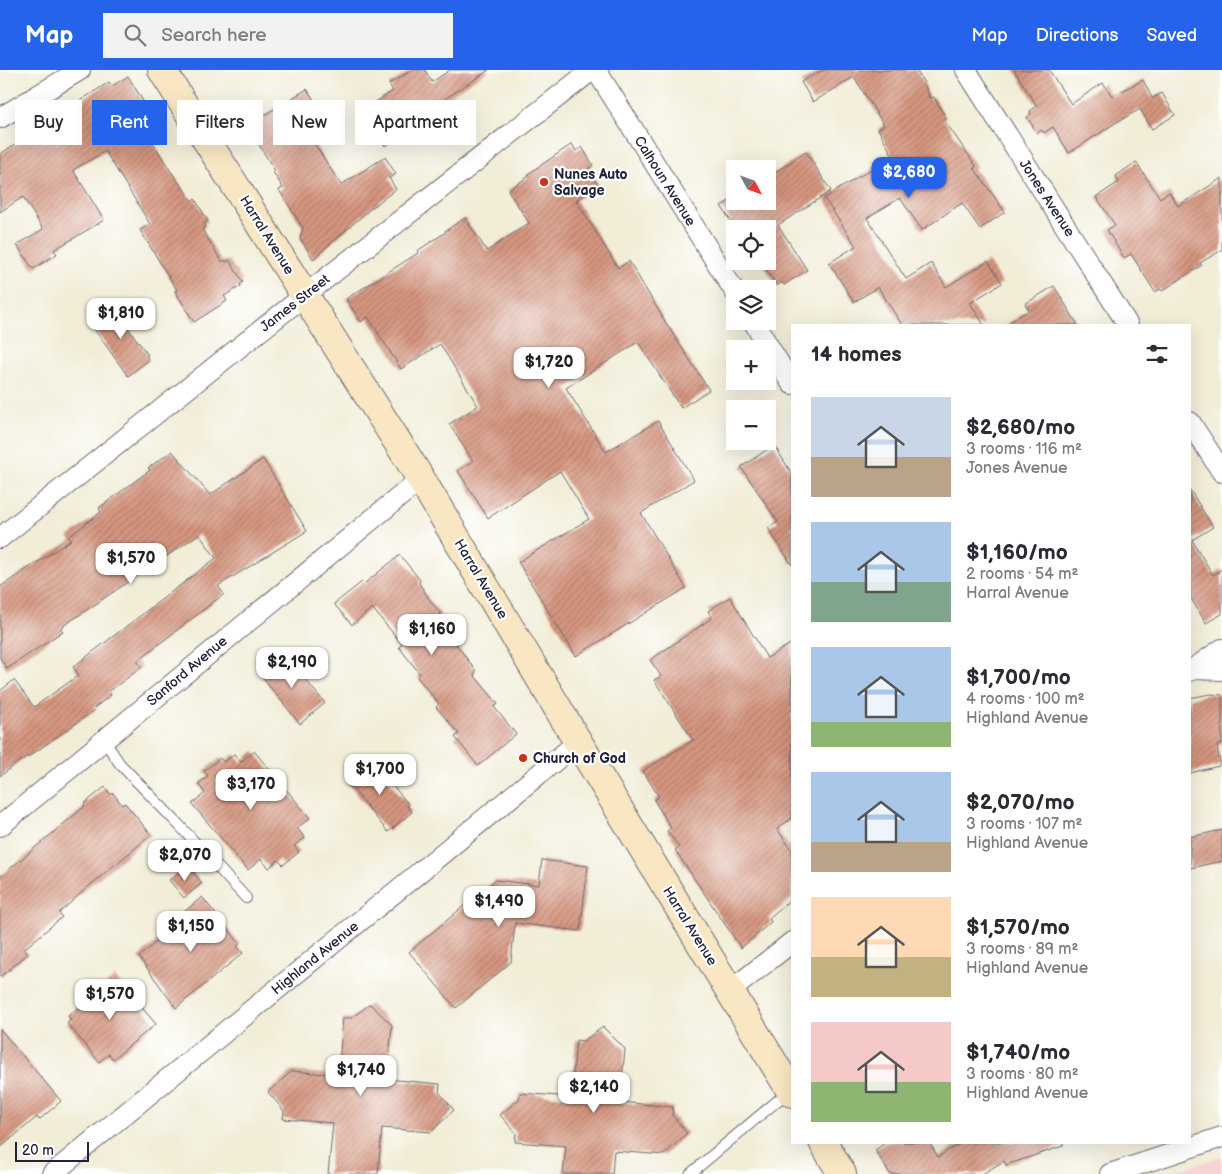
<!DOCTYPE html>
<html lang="en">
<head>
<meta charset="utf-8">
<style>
  :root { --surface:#fff; --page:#f2f2f3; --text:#2b2b33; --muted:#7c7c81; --accent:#2563eb }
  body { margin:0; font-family:"Balsamiq Sans",sans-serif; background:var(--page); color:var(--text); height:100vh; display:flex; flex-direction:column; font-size:19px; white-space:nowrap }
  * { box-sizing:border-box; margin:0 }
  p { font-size:16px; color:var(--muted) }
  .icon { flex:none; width:28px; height:28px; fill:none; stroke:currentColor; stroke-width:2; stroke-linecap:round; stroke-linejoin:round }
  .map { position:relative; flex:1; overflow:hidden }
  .drawer { position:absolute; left:791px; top:254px; width:400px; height:820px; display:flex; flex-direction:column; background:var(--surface); border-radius:0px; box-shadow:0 5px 20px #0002 }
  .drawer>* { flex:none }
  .hud { position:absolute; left:15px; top:30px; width:475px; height:45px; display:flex; gap:10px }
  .needle { width:32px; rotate:131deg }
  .tools { position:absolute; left:726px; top:90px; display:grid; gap:10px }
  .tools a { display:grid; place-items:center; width:50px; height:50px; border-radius:0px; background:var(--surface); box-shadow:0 5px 20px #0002; font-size:25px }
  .scale { position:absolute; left:15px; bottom:12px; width:74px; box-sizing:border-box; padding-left:5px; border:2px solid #22223b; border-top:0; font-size:14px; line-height:18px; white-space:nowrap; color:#22223b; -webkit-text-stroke:4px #fff; paint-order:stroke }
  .price { position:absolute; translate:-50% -42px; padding:0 11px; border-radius:10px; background:#fff; color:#222; font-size:16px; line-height:32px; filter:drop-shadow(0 1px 2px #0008) }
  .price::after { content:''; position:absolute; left:50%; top:30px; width:15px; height:11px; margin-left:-8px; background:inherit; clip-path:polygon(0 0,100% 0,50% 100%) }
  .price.current { background:var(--accent); color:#fff }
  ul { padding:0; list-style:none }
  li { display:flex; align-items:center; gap:15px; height:125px; padding:0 20px }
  li span { display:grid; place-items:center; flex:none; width:140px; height:100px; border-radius:0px; color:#555 }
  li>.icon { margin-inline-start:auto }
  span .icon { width:60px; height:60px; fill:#fffc; stroke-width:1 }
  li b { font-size:21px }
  h2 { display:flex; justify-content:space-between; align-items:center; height:60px; padding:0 20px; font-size:21px }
  .chip { padding:0 18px; border-radius:0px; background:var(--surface); box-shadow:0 5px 20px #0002; font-size:18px; line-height:45px }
  .chip.current { background:var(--accent); color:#fff }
  header { display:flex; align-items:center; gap:30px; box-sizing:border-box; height:70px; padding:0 25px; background:var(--accent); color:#fff }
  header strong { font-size:24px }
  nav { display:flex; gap:28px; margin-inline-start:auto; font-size:18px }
  .search { width:350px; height:45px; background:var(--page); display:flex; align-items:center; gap:12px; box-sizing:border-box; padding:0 18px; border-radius:0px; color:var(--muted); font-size:19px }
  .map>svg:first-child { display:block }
</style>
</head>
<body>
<header>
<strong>Map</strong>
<div class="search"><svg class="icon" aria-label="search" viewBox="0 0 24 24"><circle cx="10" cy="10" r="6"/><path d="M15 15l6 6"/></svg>Search here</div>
<nav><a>Map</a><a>Directions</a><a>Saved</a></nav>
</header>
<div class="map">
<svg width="1222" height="1104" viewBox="0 0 1222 1104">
  <defs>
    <pattern id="building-hatch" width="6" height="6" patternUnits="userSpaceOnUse" patternTransform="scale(1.25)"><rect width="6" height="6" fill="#d6967f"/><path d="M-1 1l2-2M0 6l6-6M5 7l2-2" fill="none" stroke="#ad7a69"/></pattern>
  </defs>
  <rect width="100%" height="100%" fill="#fff"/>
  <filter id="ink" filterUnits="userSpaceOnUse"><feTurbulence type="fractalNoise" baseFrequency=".02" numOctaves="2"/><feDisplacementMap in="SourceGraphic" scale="10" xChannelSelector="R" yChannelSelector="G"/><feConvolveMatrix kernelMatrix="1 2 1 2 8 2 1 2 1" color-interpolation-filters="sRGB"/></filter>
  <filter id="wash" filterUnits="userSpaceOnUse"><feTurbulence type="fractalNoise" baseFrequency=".0096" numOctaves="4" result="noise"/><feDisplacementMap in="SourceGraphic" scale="20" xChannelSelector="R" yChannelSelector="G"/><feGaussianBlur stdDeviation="1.12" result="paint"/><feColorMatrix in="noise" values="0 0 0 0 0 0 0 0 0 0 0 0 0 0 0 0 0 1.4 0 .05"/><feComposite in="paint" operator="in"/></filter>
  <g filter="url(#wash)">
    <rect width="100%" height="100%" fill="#f1edd7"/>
    <polygon fill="#f7cfd0" points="1222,1086 1222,1104 1166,1104"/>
    <g id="blocks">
      <g fill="url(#building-hatch)">
        <polygon points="412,0 425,0 432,12 450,0 489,0 443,30 453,46 420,65 415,57 385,76 363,40 393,21 389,14"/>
        <polygon points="822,0 916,0 924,13 930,29 934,27 946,48 944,50 976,96 974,98 1005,142 980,159 962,133 922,160 900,128 867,148 906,209 931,193 946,217 988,191 1002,213 970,233 984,255 902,255 878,217 854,232 829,193 856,176 824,128 893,86 878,59 884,55 854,7 813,32 801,12"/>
        <polygon points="1014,0 1049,0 1071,34 1103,13 1112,26 1143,10 1152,28 1162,23 1175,45 1152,59 1140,39 1117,52 1069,83 1053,57 1044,63 1042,60 1037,63 1027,47 1031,44 1030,41 1037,36"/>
        <polygon points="128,6 146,36 144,38 149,45 139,50 170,100 192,131 195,129 208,151 204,154 206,156 202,159 222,192 225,190 226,192 229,190 243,212 240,214 241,216 224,226 227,231 194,252 175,221 177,220 140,160 150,154 105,81 73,100 104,150 54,180 57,184 33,199 17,175 43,159 23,127 0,142 0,84 44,57 41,52 66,37 67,39 109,12 112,16"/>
        <polygon points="307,19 326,50 307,62 341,115 385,87 396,104 389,108 396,119 369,140 313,189 300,168 303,158 279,120 283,118 273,102 275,101 253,65 257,63 251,53"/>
        <polygon points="572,74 576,81 582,77 593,95 588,99 599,116 576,130 618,198 629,191 666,253 709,320 681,338 638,272 566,318 606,382 658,351 694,410 641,443 686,518 576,586 518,492 589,449 560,401 488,448 458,401 473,391 449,354 478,336 440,274 401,299 368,247 361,252 346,229 418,183 417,181 446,162 445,161 465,148 487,181 529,153 508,120 529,106 528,104"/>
        <polygon points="806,82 831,121 778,155 807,200 784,215 782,212 777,216 764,196 769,192 768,190 768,159 736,159 721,136 735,128 735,131 768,131 768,107"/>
        <polygon points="1136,92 1160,128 1169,122 1178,136 1222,108 1222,180 1200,193 1202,195 1162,221 1160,219 1155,222 1131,184 1124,188 1107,160 1115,155 1096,127 1119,112 1116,106"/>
        <polygon points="1054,216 1078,255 1005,255 1029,240 1025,234"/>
        <polygon points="119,235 133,255 128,258 148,285 146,286 149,290 128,306 91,255"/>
        <polygon points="774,375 792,404 792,495 768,458 778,452 741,397"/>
        <polygon points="172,381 210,425 263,389 307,461 218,516 224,524 137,591 142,597 108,622 111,625 94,638 95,640 28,687 27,686 0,706 0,621 14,610 34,637 79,605 73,597 216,488 199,464 60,558 63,561 7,599 0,588 0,517 71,470 68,467 101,442 99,438 150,400 148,398"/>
        <polygon points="1190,420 1213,457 1192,470 1213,505 1222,499 1222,544 1206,553 1190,527"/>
        <polygon points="400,485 420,510 419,513 429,529 441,544 438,547 458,571 456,574 476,601 474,605 498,634 494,637 516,664 478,696 455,667 459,664 436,637 439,634 417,607 420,604 399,577 402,574 372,538 352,555 334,534 363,511 365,513"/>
        <polygon points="730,527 767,588 792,573 792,748 777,759 792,780 792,828 769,848 771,852 741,878 675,780 679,777 667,761 671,758 654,730 659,727 643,701 693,670 654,610 661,606 650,590 712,548 708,541"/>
        <polygon points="283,585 288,592 289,590 325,633 300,654 265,611 266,611 260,604"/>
        <polygon points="1210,624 1222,625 1222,674 1217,675 1220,693 1219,694 1219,696 1190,703 1190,628"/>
        <polygon points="254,681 310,748 297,758 305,768 294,776 299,782 283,795 278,790 269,798 261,789 248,800 192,734 205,723 198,714 208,706 204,701 220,688 224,692 234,684 241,692"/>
        <polygon points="372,691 409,735 407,736 412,742 388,762 347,712"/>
        <polygon points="105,717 111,725 113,723 122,735 125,733 151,765 88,817 59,843 62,847 24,879 28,884 0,907 0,807 85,736 84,734"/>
        <polygon points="1222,760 1222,791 1190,798 1190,767"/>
        <polygon points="542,790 588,796 580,861 515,853 511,892 456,938 409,882 495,810 539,815"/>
        <polygon points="187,795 202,813 184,828 169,810"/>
        <polygon points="202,827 240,874 237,876 243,883 176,938 139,887 187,844 185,841"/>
        <polygon points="115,907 156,954 113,989 109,984 99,992 67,953 71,950 68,946"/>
        <polygon points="370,934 392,955 387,1009 440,1014 439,1022 454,1040 431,1062 382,1058 378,1104 328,1104 333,1053 283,1049 284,1041 268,1022 292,1001 338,1005 343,948 351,948"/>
        <polygon points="603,957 625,979 620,1032 673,1037 672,1045 687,1063 664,1085 614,1081 612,1104 563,1104 566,1076 515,1072 516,1063 500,1045 519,1029 520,1023 571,1027 576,970 583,971"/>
        <polygon points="0,959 61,1031 39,1050 37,1047 0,1078"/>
        <polygon points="887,1072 929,1072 938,1087 962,1072 1063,1072 1063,1076 1006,1095 1004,1091 982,1104 890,1104 875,1080"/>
      </g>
    </g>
  </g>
  <g filter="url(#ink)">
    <use href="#blocks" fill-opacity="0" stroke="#6a6972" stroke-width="1"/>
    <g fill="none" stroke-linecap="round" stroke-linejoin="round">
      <defs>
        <g id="lane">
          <polyline points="104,670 120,694 179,755 246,828"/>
          <polyline points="690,1104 789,1021"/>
        </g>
        <g id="street">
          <polyline points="596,0 735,222"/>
          <polyline points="966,0 1128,255"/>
          <polyline points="0,48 80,0"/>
          <polyline points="753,251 792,314"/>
          <polyline points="1190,352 1222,402"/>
          <polyline points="0,468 305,225 592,0"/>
          <polyline points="1193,599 1222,600"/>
          <polyline points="1190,601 1222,579"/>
          <polyline points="0,756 421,409"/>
          <polyline points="730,921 792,872"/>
          <polyline points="52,1104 578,672"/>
          <polyline points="1110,1104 1222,1067"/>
        </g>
        <g id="secondary">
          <polyline points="162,0 421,409 578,672 792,1023"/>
          <polyline points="823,1072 842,1104"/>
        </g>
      </defs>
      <use href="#lane" stroke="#6a6972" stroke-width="12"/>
      <use href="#street" stroke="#6a6972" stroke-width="22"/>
      <use href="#secondary" stroke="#6a6972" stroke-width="30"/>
      <use href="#lane" stroke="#fff" stroke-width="10"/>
      <use href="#street" stroke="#fff" stroke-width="20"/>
      <use href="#secondary" stroke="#f9e7c3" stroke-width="28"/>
    </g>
  </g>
  <g fill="#c8321e" stroke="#fff" stroke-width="2">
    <circle cx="544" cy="112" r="5"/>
    <circle cx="523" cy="688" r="5"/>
  </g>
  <g text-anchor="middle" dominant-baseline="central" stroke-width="4.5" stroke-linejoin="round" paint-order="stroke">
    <g font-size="14" font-weight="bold" fill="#22223b" stroke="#fff" text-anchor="start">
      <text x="554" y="104">Nunes Auto<tspan x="554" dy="16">Salvage</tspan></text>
      <text x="533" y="688">Church of God</text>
    </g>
    <g font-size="14" fill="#22223b" stroke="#fff">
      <text transform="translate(665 111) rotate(58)">Calhoun Avenue</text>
      <text transform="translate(1047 128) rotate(57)">Jones Avenue</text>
      <text transform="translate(267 165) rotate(58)">Harral Avenue</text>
      <text transform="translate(295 233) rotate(-38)">James Street</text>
      <text transform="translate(481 509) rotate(59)">Harral Avenue</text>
      <text transform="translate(187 601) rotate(-40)">Sanford Avenue</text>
      <text transform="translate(690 856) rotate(58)">Harral Avenue</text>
      <text transform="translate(315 888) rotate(-39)">Highland Avenue</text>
    </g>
  </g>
</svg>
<div class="tools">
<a><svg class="needle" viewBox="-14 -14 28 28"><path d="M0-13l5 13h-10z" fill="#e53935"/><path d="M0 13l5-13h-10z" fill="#7c7c81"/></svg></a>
<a><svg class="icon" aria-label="locate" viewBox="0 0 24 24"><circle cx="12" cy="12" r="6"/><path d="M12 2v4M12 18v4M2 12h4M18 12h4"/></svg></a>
<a><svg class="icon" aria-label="layers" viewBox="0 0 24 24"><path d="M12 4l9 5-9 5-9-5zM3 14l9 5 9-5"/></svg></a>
<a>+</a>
<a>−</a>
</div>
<div class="scale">20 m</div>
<b class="price current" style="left:909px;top:129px">$2,680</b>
<b class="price" style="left:121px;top:270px">$1,810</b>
<b class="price" style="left:549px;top:319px">$1,720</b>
<b class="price" style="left:131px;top:515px">$1,570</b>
<b class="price" style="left:432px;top:586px">$1,160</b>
<b class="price" style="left:292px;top:619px">$2,190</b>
<b class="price" style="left:380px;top:726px">$1,700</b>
<b class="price" style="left:251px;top:741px">$3,170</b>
<b class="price" style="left:185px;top:812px">$2,070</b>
<b class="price" style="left:499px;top:858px">$1,490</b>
<b class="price" style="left:191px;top:883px">$1,150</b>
<b class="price" style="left:110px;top:951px">$1,570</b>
<b class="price" style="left:361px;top:1027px">$1,740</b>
<b class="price" style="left:594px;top:1044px">$2,140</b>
<div class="hud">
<a class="chip">Buy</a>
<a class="chip current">Rent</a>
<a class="chip">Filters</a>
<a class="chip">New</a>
<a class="chip">Apartment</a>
</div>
<section class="drawer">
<h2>14 homes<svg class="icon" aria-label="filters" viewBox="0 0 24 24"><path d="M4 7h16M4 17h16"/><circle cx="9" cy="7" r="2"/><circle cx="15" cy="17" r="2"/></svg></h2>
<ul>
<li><span style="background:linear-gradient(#c9d6e8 60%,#b9a48a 0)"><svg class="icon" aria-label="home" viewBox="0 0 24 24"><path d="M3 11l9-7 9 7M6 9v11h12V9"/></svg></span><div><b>$2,680/mo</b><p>3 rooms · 116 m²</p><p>Jones Avenue</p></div></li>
<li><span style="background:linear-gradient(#a9c7e8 60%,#7fa58c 0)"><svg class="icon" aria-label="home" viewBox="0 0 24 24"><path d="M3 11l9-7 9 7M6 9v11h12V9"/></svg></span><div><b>$1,160/mo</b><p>2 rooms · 54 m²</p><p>Harral Avenue</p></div></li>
<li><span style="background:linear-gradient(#a9c7e8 75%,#8fb573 0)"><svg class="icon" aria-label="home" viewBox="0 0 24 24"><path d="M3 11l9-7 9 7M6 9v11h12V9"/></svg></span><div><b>$1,700/mo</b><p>4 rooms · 100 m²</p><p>Highland Avenue</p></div></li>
<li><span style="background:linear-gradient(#a9c7e8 70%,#b9a48a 0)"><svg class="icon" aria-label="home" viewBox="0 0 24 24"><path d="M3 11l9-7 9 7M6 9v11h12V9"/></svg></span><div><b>$2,070/mo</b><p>3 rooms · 107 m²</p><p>Highland Avenue</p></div></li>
<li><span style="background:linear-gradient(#ffd9b3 60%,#c2b280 0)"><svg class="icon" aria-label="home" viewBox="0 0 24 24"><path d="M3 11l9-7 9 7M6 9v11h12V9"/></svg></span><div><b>$1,570/mo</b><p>3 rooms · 89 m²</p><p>Highland Avenue</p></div></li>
<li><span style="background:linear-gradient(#f6c9c9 60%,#8fb573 0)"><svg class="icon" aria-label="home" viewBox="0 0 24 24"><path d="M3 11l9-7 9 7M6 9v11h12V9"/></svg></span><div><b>$1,740/mo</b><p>3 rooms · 80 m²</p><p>Highland Avenue</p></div></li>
</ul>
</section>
</div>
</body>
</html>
